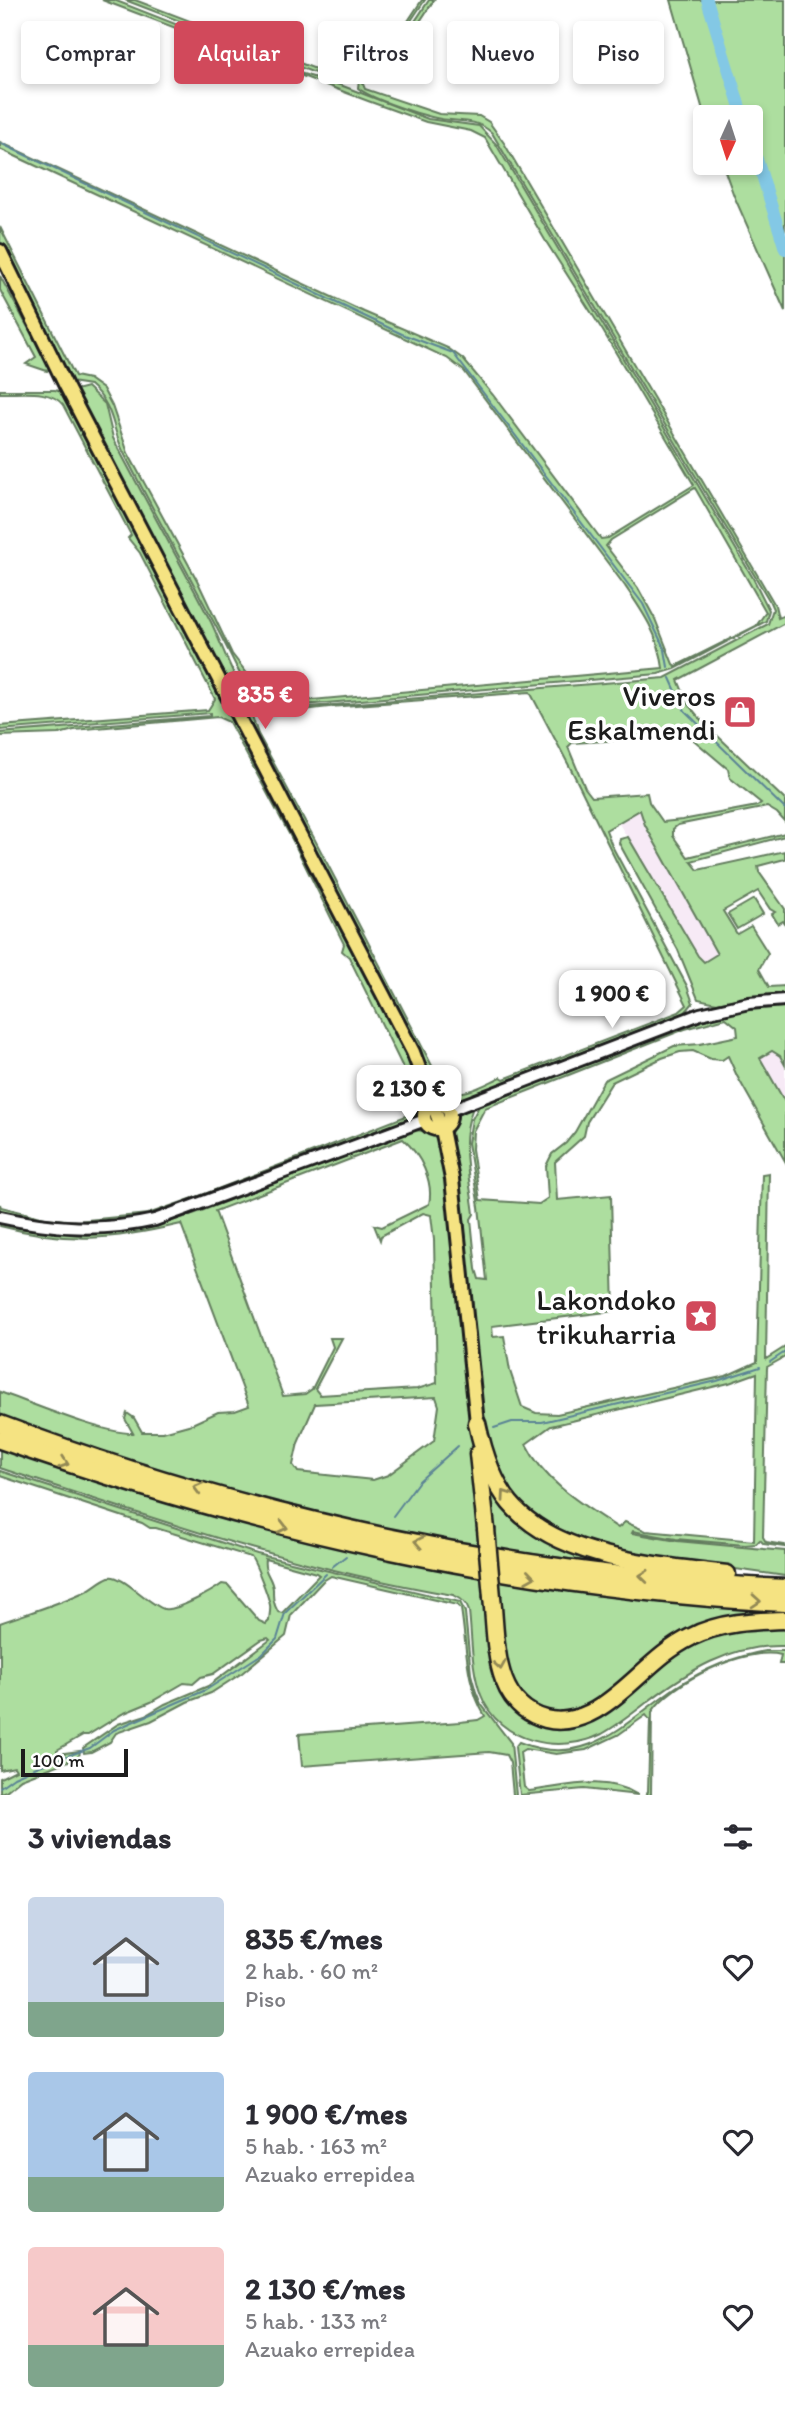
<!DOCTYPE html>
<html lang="es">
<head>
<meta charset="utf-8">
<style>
  :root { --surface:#fff; --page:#f7f7f7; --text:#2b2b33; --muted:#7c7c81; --accent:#d1495b }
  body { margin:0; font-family:Itim,sans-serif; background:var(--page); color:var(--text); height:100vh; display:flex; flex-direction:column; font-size:26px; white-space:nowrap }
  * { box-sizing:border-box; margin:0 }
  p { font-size:23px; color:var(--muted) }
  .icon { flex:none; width:38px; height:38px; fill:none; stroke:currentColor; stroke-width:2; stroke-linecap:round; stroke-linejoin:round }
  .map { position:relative; height:1795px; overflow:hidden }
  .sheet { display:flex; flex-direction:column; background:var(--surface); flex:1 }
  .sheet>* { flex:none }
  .top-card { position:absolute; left:21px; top:21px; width:744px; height:63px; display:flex; gap:14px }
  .needle { width:46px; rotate:183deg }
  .tools { position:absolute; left:693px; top:105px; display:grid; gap:14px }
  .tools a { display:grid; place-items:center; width:70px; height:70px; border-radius:7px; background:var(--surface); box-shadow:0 4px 10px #0003; font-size:35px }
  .scale { position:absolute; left:21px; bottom:18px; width:107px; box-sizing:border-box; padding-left:7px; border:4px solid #1c1c1c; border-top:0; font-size:19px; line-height:24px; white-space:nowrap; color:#1c1c1c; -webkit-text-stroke:5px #fff; paint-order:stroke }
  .price { position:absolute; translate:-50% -60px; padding:0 16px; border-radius:14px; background:#fff; color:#222; font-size:23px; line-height:46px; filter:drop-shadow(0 2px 4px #0008) }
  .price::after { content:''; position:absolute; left:50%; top:42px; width:21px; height:16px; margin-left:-10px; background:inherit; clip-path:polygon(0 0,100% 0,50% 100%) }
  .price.current { background:var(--accent); color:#fff }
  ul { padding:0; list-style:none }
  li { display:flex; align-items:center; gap:21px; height:175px; padding:0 28px }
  li span { display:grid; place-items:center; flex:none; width:196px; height:140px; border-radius:7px; color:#555 }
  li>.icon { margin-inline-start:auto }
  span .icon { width:84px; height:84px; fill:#fffc; stroke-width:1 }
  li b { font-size:30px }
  h2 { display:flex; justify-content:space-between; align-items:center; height:84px; padding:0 28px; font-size:30px }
  .chip { padding:0 24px; border-radius:7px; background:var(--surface); box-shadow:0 4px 10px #0003; font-size:24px; line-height:63px }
  .chip.current { background:var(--accent); color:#fff }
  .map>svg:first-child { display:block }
</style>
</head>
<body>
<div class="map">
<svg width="785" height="1795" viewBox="0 0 785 1795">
  <rect width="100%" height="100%" fill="#fff"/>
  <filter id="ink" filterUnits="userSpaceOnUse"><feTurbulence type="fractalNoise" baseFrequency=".0143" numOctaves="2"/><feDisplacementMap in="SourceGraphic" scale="14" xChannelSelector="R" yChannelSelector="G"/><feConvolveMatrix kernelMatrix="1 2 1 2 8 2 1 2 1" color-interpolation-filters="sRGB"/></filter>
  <g filter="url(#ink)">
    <g fill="#f7eaf6">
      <polygon points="641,810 645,825 717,955 704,962 698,956 618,822"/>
      <polygon points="772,1051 780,1056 785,1065 785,1102 760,1058"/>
    </g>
    <g fill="#adde9f" stroke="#647d5e" stroke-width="2" fill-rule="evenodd">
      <path d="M102,0h12l189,74 40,12 85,33 51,7 17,18 257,434 16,32 -3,11 -91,48 -17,5 -389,34 -11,-4 -8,-9c-39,-84 -86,-162 -127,-244 -13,-28 -8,-44 -33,-66l-19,-3 -71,-139v-16l75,149 14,3 14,10 9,17 16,47 69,127 35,74 17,22 8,20 11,8 395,-36c-4,-33 -20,-56 -38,-82l-161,-215 -17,-13 -447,-209v-7l364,170 84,36 15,11 30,36 108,144 7,-1 86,-53 -91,-154 -58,-91 -60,-102 -14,-7 -45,-9 -58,-21zM695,488l71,124 -10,14 -80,40 -3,-2 -18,-45 -17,-31 -32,-42 5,-6z"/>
      <path d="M125,0h10l191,73c7,0 16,2 22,1 36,-7 55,-47 74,-74h3c-28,40 -48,84 -105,75z"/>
      <path d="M429,0h5c-14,21 -28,44 -45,64 -7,8 -19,11 -26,20l2,5 74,25 40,2 10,6 15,21 271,462 3,13 7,-3v8l-107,57 10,24 13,16 84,80v22l-8,-9 -10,-6 -89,18 -5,4v7l15,21 97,-24v3l-94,25 7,9 87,-19v8l-27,7 1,6 26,37v15l-2,-3 -5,3 -6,-10 3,-2 -5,-3 -12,-18 -35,20 14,23 14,-8 17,27 -9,16 10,18 16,-1v8l-43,4 -25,5 -19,-4 -20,-49 -59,-107 1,-4 8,-2 70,119 6,6 13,-8 -72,-129 -5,-15 -34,20 6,16 75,140 6,17 -10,12 -219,85 -20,-3 -6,-6 -362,-701 11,-3 18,17 8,34c32,62 66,122 98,184 13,27 26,69 48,89l406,-33 103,-54 5,-15 -4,-9 -277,-467c-16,-15 -32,-11 -51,-14 -18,-3 -70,-20 -83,-31l1,-9c34,-21 49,-47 70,-79zM530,692l44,83 113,230 -8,7 -175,67 -3,-2c-18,8 -40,23 -58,10l-129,-249 -56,-104 -6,-18 77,-9zM689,736l39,33 2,9 31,25 -4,3 -75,14 -19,2 -14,-20 -2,-9 -55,4 -7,-9 -17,-41 4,-4z"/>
      <polygon points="671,0 785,0 785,311 734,196 722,163 751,163 751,117 705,117"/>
      <polygon points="0,276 50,368 47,371 26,364 36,357 0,290"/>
      <path d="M0,390h55l6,2 7,7 331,639c7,15 27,53 23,69 -1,5 -6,9 -10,13l-245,92 -24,6 -33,5 -29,1 -56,-6 -25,-6v-8l1,3 44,11 32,3 71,-7 54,-19 204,-79c11,-13 8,-21 3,-36l-60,-123 -7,-6 2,-7 -50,-101 -65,-121 -11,-5 -144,13 -15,4 -59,2v-3l210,-17v-3l-210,17v-4l208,-16 7,-11 -75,-146 -12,-15 3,-3 -68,-130c-13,-17 -43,-11 -63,-12z"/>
      <polygon points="754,899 763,914 737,929 728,914"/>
      <path d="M780,1005l5,2v58l-5,-9 -8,-5 -12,7 25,44v59l-48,-85 -9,-20 -6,4 -11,-1 -18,-8 -13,1 -18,6 -50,24 -25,40 -3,14 -29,26 2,38 54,-5 3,116 -122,15 1,11 11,-1 6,35 12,36 14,6 21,1 169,-38 31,-14 5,-188 7,-1 -3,186 19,-12v10l-18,10 -4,170 3,5 19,3v2l-21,-3 -4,-4 -4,4 -11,1 -69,-6 -43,-8 -1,2 45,8 108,10v25l-155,-22 -56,-14 -45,-26 -27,-34 -17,-42 -21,-216 -5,-39 -9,-43 3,-17 6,-9 12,-6 1,2c-13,34 -2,69 2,104l-3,5 5,50 3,10 8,1 -8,-73 -11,-64 4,-24 8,-15 223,-86 52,-11zM726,1018l11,9 1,9 -38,8 -26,2 -70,34 -29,52 -9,11 -14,11 -6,12 2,32 -9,6 -59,-4 -8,-51 1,-18 12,-23 200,-79zM757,1373l-3,168 -108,-10 -21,-9 -7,6c-35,-23 -73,-45 -92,-84l25,-18 178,-43z"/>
      <path d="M414,1130l10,1 10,5 7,13 8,52 21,212 9,112 5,-63 41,59 146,51c-76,-10 -152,-18 -227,-32 -152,-28 -299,-71 -444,-124v-24c31,11 104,42 133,41l-8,-14 2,-6 7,5 8,14h21l29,-8 26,-12 17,-1 14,-5 -68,-182c-69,16 -112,20 -181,2v-5c46,11 90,16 138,8 34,-5 68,-20 101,-33 58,-22 116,-47 175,-66zM403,1139c17,15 31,42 26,65l-47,23 -8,-2 6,15 1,-4 42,-23 8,2 3,25 3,143 -20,6 -97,6 -5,-6 27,-51h-12l3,9 -21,42 -7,5 -22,2 -68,-185zM436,1397l3,9 -5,35 -46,34 -15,5 -75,-8 -5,-7 5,-22 17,-39z"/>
      <path d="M0,1448c178,64 361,111 548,139 79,12 158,18 237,23v6c-33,1 -69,3 -99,19 -33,18 -55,51 -87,70 -17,11 -37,15 -56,9 -51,-16 -44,-77 -46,-119l-12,-5c1,16 4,32 6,48 5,39 8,72 51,84 19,6 40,3 57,-8 33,-20 56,-55 92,-72 30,-15 61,-16 94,-17v21c-55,-2 -97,25 -139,57 -14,11 -28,22 -44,31 -42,21 -103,9 -121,-39 -10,-26 -9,-57 -12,-84 -3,-9 -8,-12 -16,-16 -155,-26 -304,-78 -453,-127z"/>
      <path d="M0,1471l257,83 203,48 5,10 6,62 5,18 5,12 30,39 5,52h-3l-3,-32 -4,-8 -17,-3 -187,14 -3,-32 161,-12 18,-2 7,-4c-20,-33 -18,-70 -24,-107l-4,-4 -126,-29 -8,5 -32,34 -5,21 -44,37 -31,20 -24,9 -36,19 -35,12 -6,9 -19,10 -7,1 -1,-5 35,-24 28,-9 19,-11 43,-18 62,-46 -2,-2 -7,2 -48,34 -12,3 -8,7 -9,-1 -33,19 -29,12 -34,21h-5l-26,15v4l23,-3 -1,6 -58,22 -15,12 -6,2v-15l16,-8 -2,-3 -14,3v-147c28,-10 59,-19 86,-32 8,-4 15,-11 23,-14 12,-4 40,28 55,32 11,3 49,-18 58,-25l6,1 31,36 7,3 3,-3c0,-5 2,-11 1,-16 -2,-10 -14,-41 -19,-48l-95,-29h-6l-8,-5 -142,-47zM265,1559l51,14 3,2 -37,38 -4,-1c-5,-9 -5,-14 -5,-23 -1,-12 -10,-16 -8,-30z"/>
      <path d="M765,1651h20v13h-6l2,-9c-35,-9 -110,27 -129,57l-1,83h-5l2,-3 2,-72 -4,-5 -28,20 -32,15 -30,4 -31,-5 -5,3 4,35 5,4c36,-4 75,-17 109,4l-54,-6 -64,6 -5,-48 4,-5c68,28 106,-20 157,-55 28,-18 56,-30 89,-36z"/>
    </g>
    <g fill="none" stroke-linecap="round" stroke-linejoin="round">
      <g stroke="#5a8395" stroke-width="2">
        <polyline points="0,143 402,334 453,353 643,604 665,650 668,667"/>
        <polyline points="670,678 685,711 785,809"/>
        <polyline points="770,1362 785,1352"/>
        <polyline points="494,1428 512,1422 542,1422 717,1381 760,1367"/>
        <polyline points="393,1516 419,1481 458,1446"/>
        <polyline points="332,1567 346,1556"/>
        <polyline points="0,1787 14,1777 39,1766 90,1748 114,1730 206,1690 262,1654 277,1639 285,1613 326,1574"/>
      </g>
      <g stroke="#83c8e5" stroke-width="12">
        <polyline points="707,0 743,117"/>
        <polyline points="751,140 785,249"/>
      </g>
      <defs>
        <g id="minor">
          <polyline points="450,1110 700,1014 749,1003 785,1000"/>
          <path d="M0,1217c53,12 102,15 155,3l270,-100"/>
        </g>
        <g id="major">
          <polyline points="0,251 66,386 413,1052 442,1129 452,1179 477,1423"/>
          <circle cx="437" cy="1116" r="13"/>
        </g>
        <g id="highway">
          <path d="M477,1423c6,28 15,58 33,80 48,57 148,62 217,71"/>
          <path d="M0,1424c249,94 519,152 785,164"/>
          <path d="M0,1440c256,90 513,149 785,163"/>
          <polyline points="478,1454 486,1529"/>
          <path d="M492,1597c5,45 0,108 54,122 19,5 40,-2 56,-13 32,-21 54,-52 89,-69 29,-15 62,-16 94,-17"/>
        </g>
      </defs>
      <use href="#minor" stroke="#1c1c1c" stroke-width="16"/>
      <use href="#major" stroke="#1c1c1c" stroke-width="18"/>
      <use href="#highway" stroke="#1c1c1c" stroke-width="21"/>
      <use href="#minor" stroke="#fff" stroke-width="10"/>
      <use href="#major" stroke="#f5e382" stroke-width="12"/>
      <use href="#highway" stroke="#f5e382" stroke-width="16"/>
      <defs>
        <polyline id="highway-bridge" points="486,1529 492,1597"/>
      </defs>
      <use href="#highway-bridge" stroke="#1c1c1c" stroke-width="21" stroke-linecap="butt"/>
      <use href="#highway-bridge" stroke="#f5e382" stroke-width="16"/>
    </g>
    <defs><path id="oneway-chevron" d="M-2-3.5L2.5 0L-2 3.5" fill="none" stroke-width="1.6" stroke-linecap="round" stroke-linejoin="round" transform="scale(1.75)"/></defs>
    <g stroke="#938954">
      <use href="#oneway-chevron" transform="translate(64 1463) rotate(19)"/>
      <use href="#oneway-chevron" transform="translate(198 1488) rotate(-165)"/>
      <use href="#oneway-chevron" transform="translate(506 1495) rotate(-125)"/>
      <use href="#oneway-chevron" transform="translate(283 1527) rotate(14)"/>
      <use href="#oneway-chevron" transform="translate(419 1542) rotate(-169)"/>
      <use href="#oneway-chevron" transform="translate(644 1576) rotate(-174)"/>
      <use href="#oneway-chevron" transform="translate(530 1577) rotate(8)"/>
      <use href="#oneway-chevron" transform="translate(756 1601) rotate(4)"/>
      <use href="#oneway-chevron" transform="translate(500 1665) rotate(81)"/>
    </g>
  </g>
  <defs>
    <symbol id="shop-square" viewBox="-11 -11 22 22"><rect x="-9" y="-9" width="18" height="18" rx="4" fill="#d1495b" stroke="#fff"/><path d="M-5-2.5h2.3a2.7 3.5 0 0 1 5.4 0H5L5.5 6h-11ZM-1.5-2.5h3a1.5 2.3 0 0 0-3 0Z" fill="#fff"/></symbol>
    <symbol id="sight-square" viewBox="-11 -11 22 22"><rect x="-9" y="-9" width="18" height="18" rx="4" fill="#d1495b" stroke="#fff"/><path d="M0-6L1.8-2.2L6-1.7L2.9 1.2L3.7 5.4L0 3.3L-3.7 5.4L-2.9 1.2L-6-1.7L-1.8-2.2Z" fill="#fff"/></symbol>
  </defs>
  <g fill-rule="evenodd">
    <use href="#shop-square" x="721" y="693" width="38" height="38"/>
    <use href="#sight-square" x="682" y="1297" width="38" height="38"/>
  </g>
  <g text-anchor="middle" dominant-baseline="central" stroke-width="7" stroke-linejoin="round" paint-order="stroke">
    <g font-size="30" fill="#1c1c1c" stroke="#fff" text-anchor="end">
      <text x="716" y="695">Viveros<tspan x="716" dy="34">Eskalmendi</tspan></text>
      <text x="676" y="1299">Lakondoko<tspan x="676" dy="34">trikuharria</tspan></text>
    </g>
  </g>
</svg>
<div class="tools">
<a><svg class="needle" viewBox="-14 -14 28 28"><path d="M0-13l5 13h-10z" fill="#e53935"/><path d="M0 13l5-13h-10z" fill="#7c7c81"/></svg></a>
</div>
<div class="scale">100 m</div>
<b class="price current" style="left:265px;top:731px">835 €</b>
<b class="price" style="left:612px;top:1030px">1 900 €</b>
<b class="price" style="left:409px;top:1125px">2 130 €</b>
<div class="top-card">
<a class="chip">Comprar</a>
<a class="chip current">Alquilar</a>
<a class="chip">Filtros</a>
<a class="chip">Nuevo</a>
<a class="chip">Piso</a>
</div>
</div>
<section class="sheet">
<h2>3 viviendas<svg class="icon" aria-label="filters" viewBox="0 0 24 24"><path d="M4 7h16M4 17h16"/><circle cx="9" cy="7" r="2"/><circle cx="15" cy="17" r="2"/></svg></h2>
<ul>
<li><span style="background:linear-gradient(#c9d6e8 75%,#7fa58c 0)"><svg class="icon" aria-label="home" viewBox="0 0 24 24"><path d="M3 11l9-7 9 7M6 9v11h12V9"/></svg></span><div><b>835 €/mes</b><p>2 hab. · 60 m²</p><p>Piso</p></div><svg class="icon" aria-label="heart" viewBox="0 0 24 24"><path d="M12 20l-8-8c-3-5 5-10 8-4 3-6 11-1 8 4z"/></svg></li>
<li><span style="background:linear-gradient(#a9c7e8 75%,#7fa58c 0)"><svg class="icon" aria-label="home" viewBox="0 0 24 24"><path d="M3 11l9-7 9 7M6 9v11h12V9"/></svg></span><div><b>1 900 €/mes</b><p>5 hab. · 163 m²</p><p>Azuako errepidea</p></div><svg class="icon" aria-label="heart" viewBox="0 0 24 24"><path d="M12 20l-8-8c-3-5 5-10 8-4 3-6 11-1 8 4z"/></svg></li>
<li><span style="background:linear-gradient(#f6c9c9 70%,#7fa58c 0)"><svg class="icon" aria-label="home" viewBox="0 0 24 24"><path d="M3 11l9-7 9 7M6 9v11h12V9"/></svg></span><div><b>2 130 €/mes</b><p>5 hab. · 133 m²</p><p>Azuako errepidea</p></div><svg class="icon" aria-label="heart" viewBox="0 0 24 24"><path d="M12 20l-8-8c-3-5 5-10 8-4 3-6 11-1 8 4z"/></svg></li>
</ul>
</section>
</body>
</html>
